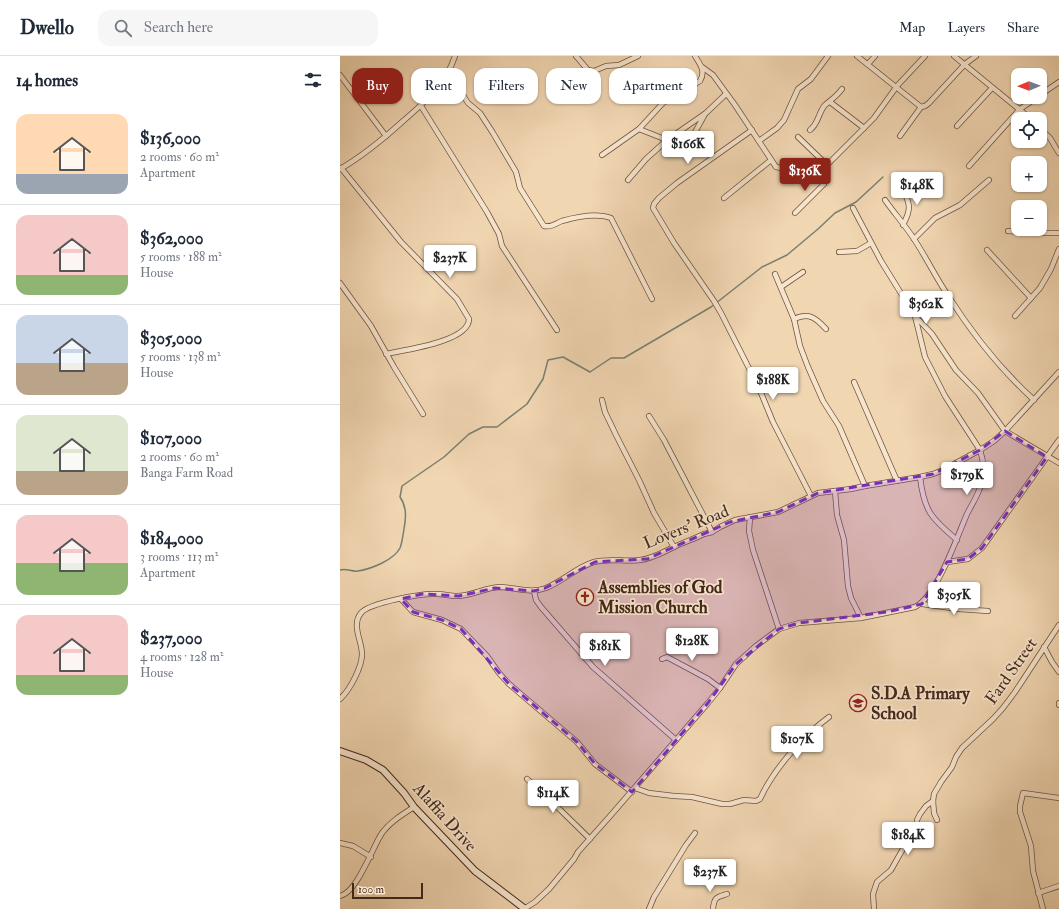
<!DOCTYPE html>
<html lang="en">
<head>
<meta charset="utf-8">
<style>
  :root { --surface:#fff; --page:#f6f6f7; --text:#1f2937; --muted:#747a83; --line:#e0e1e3; --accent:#8f2418 }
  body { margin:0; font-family:"IM FELL Double Pica",serif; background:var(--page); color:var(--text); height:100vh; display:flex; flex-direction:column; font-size:15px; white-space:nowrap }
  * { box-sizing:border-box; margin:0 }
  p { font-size:13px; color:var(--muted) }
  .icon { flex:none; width:22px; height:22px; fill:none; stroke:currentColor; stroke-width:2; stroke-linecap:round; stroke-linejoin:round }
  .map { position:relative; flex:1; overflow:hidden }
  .panel { display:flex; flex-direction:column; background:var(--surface); width:340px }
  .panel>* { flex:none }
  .banner { position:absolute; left:12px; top:12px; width:380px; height:36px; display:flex; gap:8px }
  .needle { width:26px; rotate:269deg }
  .buttons { position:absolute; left:671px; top:12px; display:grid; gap:8px }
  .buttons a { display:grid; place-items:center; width:36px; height:36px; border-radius:8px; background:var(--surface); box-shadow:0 1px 3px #0004; font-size:20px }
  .scale { position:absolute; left:12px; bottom:10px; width:71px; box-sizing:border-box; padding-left:4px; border:2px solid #442819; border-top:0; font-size:11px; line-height:14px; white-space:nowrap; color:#442819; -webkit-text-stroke:3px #f6e4cd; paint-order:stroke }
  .price { position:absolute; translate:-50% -34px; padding:0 9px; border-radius:4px; background:#fff; color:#222; font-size:13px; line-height:26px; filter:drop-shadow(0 1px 2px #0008) }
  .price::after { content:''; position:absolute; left:50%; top:24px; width:12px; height:9px; margin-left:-6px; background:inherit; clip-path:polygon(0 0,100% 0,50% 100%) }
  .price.on { background:var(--accent); color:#fff }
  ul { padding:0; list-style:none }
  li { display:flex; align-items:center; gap:12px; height:100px; padding:0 16px }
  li+li { border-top:1px solid var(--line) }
  li span { display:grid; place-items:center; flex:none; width:112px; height:80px; border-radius:12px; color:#555 }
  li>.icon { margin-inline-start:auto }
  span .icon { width:48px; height:48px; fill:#fffc; stroke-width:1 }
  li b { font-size:17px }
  h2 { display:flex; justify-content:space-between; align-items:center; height:48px; padding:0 16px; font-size:17px }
  .pill { padding:0 14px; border-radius:12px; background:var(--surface); box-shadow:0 1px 3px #0004; font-size:14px; line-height:36px }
  .pill.on { background:var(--accent); color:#fff }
  header { display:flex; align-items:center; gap:24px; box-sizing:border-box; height:56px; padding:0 20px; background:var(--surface); border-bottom:1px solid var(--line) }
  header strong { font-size:19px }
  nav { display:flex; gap:22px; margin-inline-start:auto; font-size:14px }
  .search { width:280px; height:36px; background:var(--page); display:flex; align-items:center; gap:10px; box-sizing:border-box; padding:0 14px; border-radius:12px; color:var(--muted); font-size:15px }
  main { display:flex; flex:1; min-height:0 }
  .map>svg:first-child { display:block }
</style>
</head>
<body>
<header>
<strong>Dwello</strong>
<div class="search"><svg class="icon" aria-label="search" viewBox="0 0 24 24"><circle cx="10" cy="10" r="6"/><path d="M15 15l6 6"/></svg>Search here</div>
<nav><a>Map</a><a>Layers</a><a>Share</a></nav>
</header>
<main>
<section class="panel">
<h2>14 homes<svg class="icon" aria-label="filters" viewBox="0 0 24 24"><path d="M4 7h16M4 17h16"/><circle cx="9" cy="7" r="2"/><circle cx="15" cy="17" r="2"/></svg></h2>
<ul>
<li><span style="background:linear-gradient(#ffd9b3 75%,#9aa5b1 0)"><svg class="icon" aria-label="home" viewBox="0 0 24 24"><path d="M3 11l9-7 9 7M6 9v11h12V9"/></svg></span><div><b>$136,000</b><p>2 rooms · 60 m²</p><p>Apartment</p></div></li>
<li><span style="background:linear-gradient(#f6c9c9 75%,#8fb573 0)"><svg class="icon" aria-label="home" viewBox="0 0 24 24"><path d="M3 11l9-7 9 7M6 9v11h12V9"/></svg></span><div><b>$362,000</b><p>5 rooms · 188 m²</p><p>House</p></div></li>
<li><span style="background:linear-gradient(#c9d6e8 60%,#b9a48a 0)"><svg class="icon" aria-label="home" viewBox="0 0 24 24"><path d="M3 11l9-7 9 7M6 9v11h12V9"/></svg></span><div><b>$305,000</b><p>5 rooms · 138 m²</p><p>House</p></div></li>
<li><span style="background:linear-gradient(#dfe7d0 70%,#b9a48a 0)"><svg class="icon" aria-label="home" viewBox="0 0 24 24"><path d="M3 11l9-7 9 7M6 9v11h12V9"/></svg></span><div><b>$107,000</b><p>2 rooms · 60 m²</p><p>Banga Farm Road</p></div></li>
<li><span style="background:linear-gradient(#f6c9c9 60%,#8fb573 0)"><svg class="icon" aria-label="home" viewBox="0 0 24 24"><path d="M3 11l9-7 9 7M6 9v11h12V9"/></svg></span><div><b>$184,000</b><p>3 rooms · 113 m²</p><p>Apartment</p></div></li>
<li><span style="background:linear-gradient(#f6c9c9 75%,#8fb573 0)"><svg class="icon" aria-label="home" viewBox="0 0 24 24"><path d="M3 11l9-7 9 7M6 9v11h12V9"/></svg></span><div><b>$237,000</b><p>4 rooms · 128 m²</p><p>House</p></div></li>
</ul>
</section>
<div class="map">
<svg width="719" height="853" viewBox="0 0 719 853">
  <rect width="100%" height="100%" fill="#f1d6b2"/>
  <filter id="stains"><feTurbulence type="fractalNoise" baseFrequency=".005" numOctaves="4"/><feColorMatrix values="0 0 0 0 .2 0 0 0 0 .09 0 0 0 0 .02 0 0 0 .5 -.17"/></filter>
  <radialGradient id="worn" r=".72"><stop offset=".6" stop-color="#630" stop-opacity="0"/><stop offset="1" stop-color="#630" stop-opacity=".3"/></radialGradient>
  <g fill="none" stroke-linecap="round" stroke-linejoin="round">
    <path stroke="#787f72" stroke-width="1.5" d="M0,514c7,-2 11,2 18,1 13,-2 36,-11 42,-23 2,-5 3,-13 4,-19 2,-11 3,-22 -4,-32l2,-11 42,-29 25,-23 14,-7h14l30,-23 16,-25 5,-19 15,-3 27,15 21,-14h13l87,-51 51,-40 25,-12 31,-26 17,-16 21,-11 27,-25"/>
    <defs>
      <g id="street">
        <polyline points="236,0 248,14 254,15 266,10 279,9 298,0"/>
        <polyline points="517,0 581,51 585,50 589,47 625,8 636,0"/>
        <polyline points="614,0 691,63"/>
        <polyline points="528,8 535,0"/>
        <polyline points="362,11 373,19 395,49 436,111 477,119 534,62 557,30 585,0"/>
        <polyline points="0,19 46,80"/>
        <path d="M106,20l15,16 7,11 12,10 13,20 23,39 4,16 24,38c7,2 12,-3 18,-5 14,-4 35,-8 49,-3l41,81"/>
        <polyline points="700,39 719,26"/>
        <polyline points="490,46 524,72"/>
        <polyline points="81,50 147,156 159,178 162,190 217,274"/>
        <polyline points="617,70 652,32"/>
        <polyline points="700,72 710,82 719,97"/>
        <polyline points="299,73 327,84"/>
        <polyline points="412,74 337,127 319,142 314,148 313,152 334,187 374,245 381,257 419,332 433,366 471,440"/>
        <path d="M470,74c9,-7 8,-17 15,-25 6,-5 12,-9 17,-16"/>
        <polyline points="560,80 581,51"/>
        <polyline points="458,81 487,109"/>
        <polyline points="419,85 437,72 444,64 458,33 471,23 488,0"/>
        <polyline points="348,89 365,58"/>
        <path d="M262,99l37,-26 24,-26 37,-22c6,-10 0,-17 -5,-25"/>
        <polyline points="629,110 680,53 698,41"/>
        <path d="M1,112l60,74 56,57 12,20c0,23 -66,31 -83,35"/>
        <path d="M0,113c23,-13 42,-29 62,-47 22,-19 44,-38 53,-66"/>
        <polyline points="288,124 306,103 327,84 366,57 386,38"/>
        <path d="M562,131c8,17 10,21 1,38"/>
        <polyline points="384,142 431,104"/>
        <path d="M545,144c9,13 20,25 29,39 12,18 21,37 33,55 24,38 53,75 87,106"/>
        <polyline points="455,157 484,128 485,121 482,115"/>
        <polyline points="668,175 693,177 719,177"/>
        <polyline points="574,183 595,162 620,149 649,124"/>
        <polyline points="647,194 691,242"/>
        <polyline points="499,196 517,195 531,187"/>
        <polyline points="435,218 454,263 460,290 468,311 483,345 499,370 525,430"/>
        <polyline points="0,227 31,270 54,311 83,358"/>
        <polyline points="441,231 463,216"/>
        <polyline points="675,260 700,232 711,213 719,193"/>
        <polyline points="576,261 592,278 616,314 638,337 665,375 719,407"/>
        <path d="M454,263c15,-7 22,-1 32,10"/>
        <polyline points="514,326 557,425"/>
        <polyline points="262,344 265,356 276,379 299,424 314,457 334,491"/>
        <polyline points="309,360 324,384 372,476"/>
        <path d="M580,421c4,34 11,41 37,63"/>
        <polyline points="495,435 497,459 504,484 508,530 511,542 521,562"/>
        <polyline points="410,461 409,475 413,494 439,573"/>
        <polyline points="607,506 628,503 642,492 719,384"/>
        <polyline points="194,535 196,544 201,551 253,611 336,684"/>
        <polyline points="61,543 73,556 102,564 121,573 147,600 159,617 169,628 237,686 255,708 292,736"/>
        <polyline points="582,548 619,553 648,555"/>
        <polyline points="704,591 712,606 719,616"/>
        <polyline points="322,603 327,601 368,623 380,632"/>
        <path d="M0,643c10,-9 22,-32 22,-45 0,-13 -11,-29 -1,-41 8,-10 61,-20 75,-19 7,0 14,2 21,2 14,0 27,-8 42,-9 16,0 31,7 47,1 17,-7 31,-21 48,-26 15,-4 31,0 46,-2 12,-1 23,-8 34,-13 10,-5 20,-8 30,-13l8,-2 8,-5 15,-7 43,-8 40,-19 33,-4 14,-3 55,-9 13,-3 10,-4 37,-20 14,-9 11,-10 54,-59"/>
        <polyline points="719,647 719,649"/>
        <polyline points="187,723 204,738 250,783"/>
        <path d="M295,732l14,5 25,3 18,1 30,7h8l14,-4 12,1 4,-2c13,-29 43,-63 69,-82"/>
        <polyline points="597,764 594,757 593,745 594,738 601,726 612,711 616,701 622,692 653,663 663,652 675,636 719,569"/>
        <polyline points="0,787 13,790 31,801"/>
        <polyline points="698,837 719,830"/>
        <path d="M0,840c17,-3 33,-50 42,-63 8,-11 21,-19 32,-26"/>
        <path d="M184,853l11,-7 14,-13 25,-30 4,-7 33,-37 97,-112 12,-15 16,-24 20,-18 23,-17 20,-6 62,-5 54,-11c22,-11 42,-70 52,-93 5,-10 12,-20 14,-30 3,-11 3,-23 -1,-34l-35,-54 -20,-39 -10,-41 -34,-55 -28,-53"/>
        <polyline points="309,853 314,841 346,789 355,777"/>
        <path d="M373,853c1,-12 4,-12 14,-15"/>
        <polyline points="534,853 533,838 537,826 551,814 564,791 574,784 576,779 577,764 580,758 586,750 593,745"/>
        <polyline points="703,853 693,815 691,790 680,756 680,750 683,737 719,742"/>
      </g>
      <polyline id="secondary" points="0,695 26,704 43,714 64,737 74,751 135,815 185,853"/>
    </defs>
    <use href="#street" stroke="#6f543f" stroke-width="6"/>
    <use href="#secondary" stroke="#442819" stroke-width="8"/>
    <use href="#street" stroke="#f6e4cd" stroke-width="4.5"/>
    <use href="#secondary" stroke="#f6e4cd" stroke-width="6"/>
  </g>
  <path fill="#7b2cbf" fill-opacity="0.2" stroke="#7b2cbf" stroke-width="3" stroke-dasharray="8 5" stroke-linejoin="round" d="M665,375l42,26 -65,91 -14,11 -21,3 -25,42 -35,8 -88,11 -20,6 -43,35 -28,39 -76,89 -37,-28 -18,-22 -68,-58 -48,-55 -19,-9 -29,-8 -12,-13 21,-5 37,2 36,-8 39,3 11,-3 50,-26 52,-3 83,-37 48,-10 40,-19 115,-19 47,-24z"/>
  <defs>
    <symbol id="church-ring" viewBox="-11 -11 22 22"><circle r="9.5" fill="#f6e4cd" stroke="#8f2418" stroke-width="1.5"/><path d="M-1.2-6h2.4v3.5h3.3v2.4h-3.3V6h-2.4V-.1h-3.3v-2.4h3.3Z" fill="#8f2418"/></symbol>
    <symbol id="school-ring" viewBox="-11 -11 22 22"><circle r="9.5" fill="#f6e4cd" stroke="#8f2418" stroke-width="1.5"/><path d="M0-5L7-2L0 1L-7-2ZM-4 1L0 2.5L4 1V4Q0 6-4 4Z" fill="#8f2418"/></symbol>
  </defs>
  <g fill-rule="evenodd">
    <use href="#church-ring" x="235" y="531" width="20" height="20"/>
    <use href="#school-ring" x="508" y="637" width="20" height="20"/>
  </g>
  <g text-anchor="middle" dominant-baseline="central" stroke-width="3.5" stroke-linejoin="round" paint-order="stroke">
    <g font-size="17" fill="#442819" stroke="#f6e4cd">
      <text transform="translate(346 471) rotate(-22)">Lovers' Road</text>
      <text transform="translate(671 615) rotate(-55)">Fard Street</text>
      <text transform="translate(105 761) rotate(48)">Alaffia Drive</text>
    </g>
    <g font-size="17" font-weight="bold" fill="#442819" stroke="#f6e4cd" text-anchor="start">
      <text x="258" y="531">Assemblies of God<tspan x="258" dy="20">Mission Church</tspan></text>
      <text x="531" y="637">S.D.A Primary<tspan x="531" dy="20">School</tspan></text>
    </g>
  </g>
  <rect width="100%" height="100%" filter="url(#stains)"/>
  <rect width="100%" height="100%" fill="url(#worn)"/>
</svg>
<div class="buttons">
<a><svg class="needle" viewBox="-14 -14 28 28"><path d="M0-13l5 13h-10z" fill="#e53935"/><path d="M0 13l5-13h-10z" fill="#747a83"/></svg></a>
<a><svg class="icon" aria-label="locate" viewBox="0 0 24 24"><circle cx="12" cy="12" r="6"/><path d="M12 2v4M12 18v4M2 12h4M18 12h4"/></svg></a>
<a>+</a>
<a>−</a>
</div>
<div class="scale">100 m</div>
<b class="price" style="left:348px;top:109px">$166K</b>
<b class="price on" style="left:465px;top:136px">$136K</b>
<b class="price" style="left:577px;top:150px">$148K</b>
<b class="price" style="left:110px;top:223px">$237K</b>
<b class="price" style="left:586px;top:269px">$362K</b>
<b class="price" style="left:433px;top:345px">$188K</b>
<b class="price" style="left:627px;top:440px">$179K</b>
<b class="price" style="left:614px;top:560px">$305K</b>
<b class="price" style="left:352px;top:606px">$128K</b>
<b class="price" style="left:265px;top:611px">$181K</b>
<b class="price" style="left:457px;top:704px">$107K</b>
<b class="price" style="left:213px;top:758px">$114K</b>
<b class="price" style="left:568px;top:800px">$184K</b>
<b class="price" style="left:370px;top:837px">$237K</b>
<div class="banner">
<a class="pill on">Buy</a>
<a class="pill">Rent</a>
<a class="pill">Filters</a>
<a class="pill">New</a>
<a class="pill">Apartment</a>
</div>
</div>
</main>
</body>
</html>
